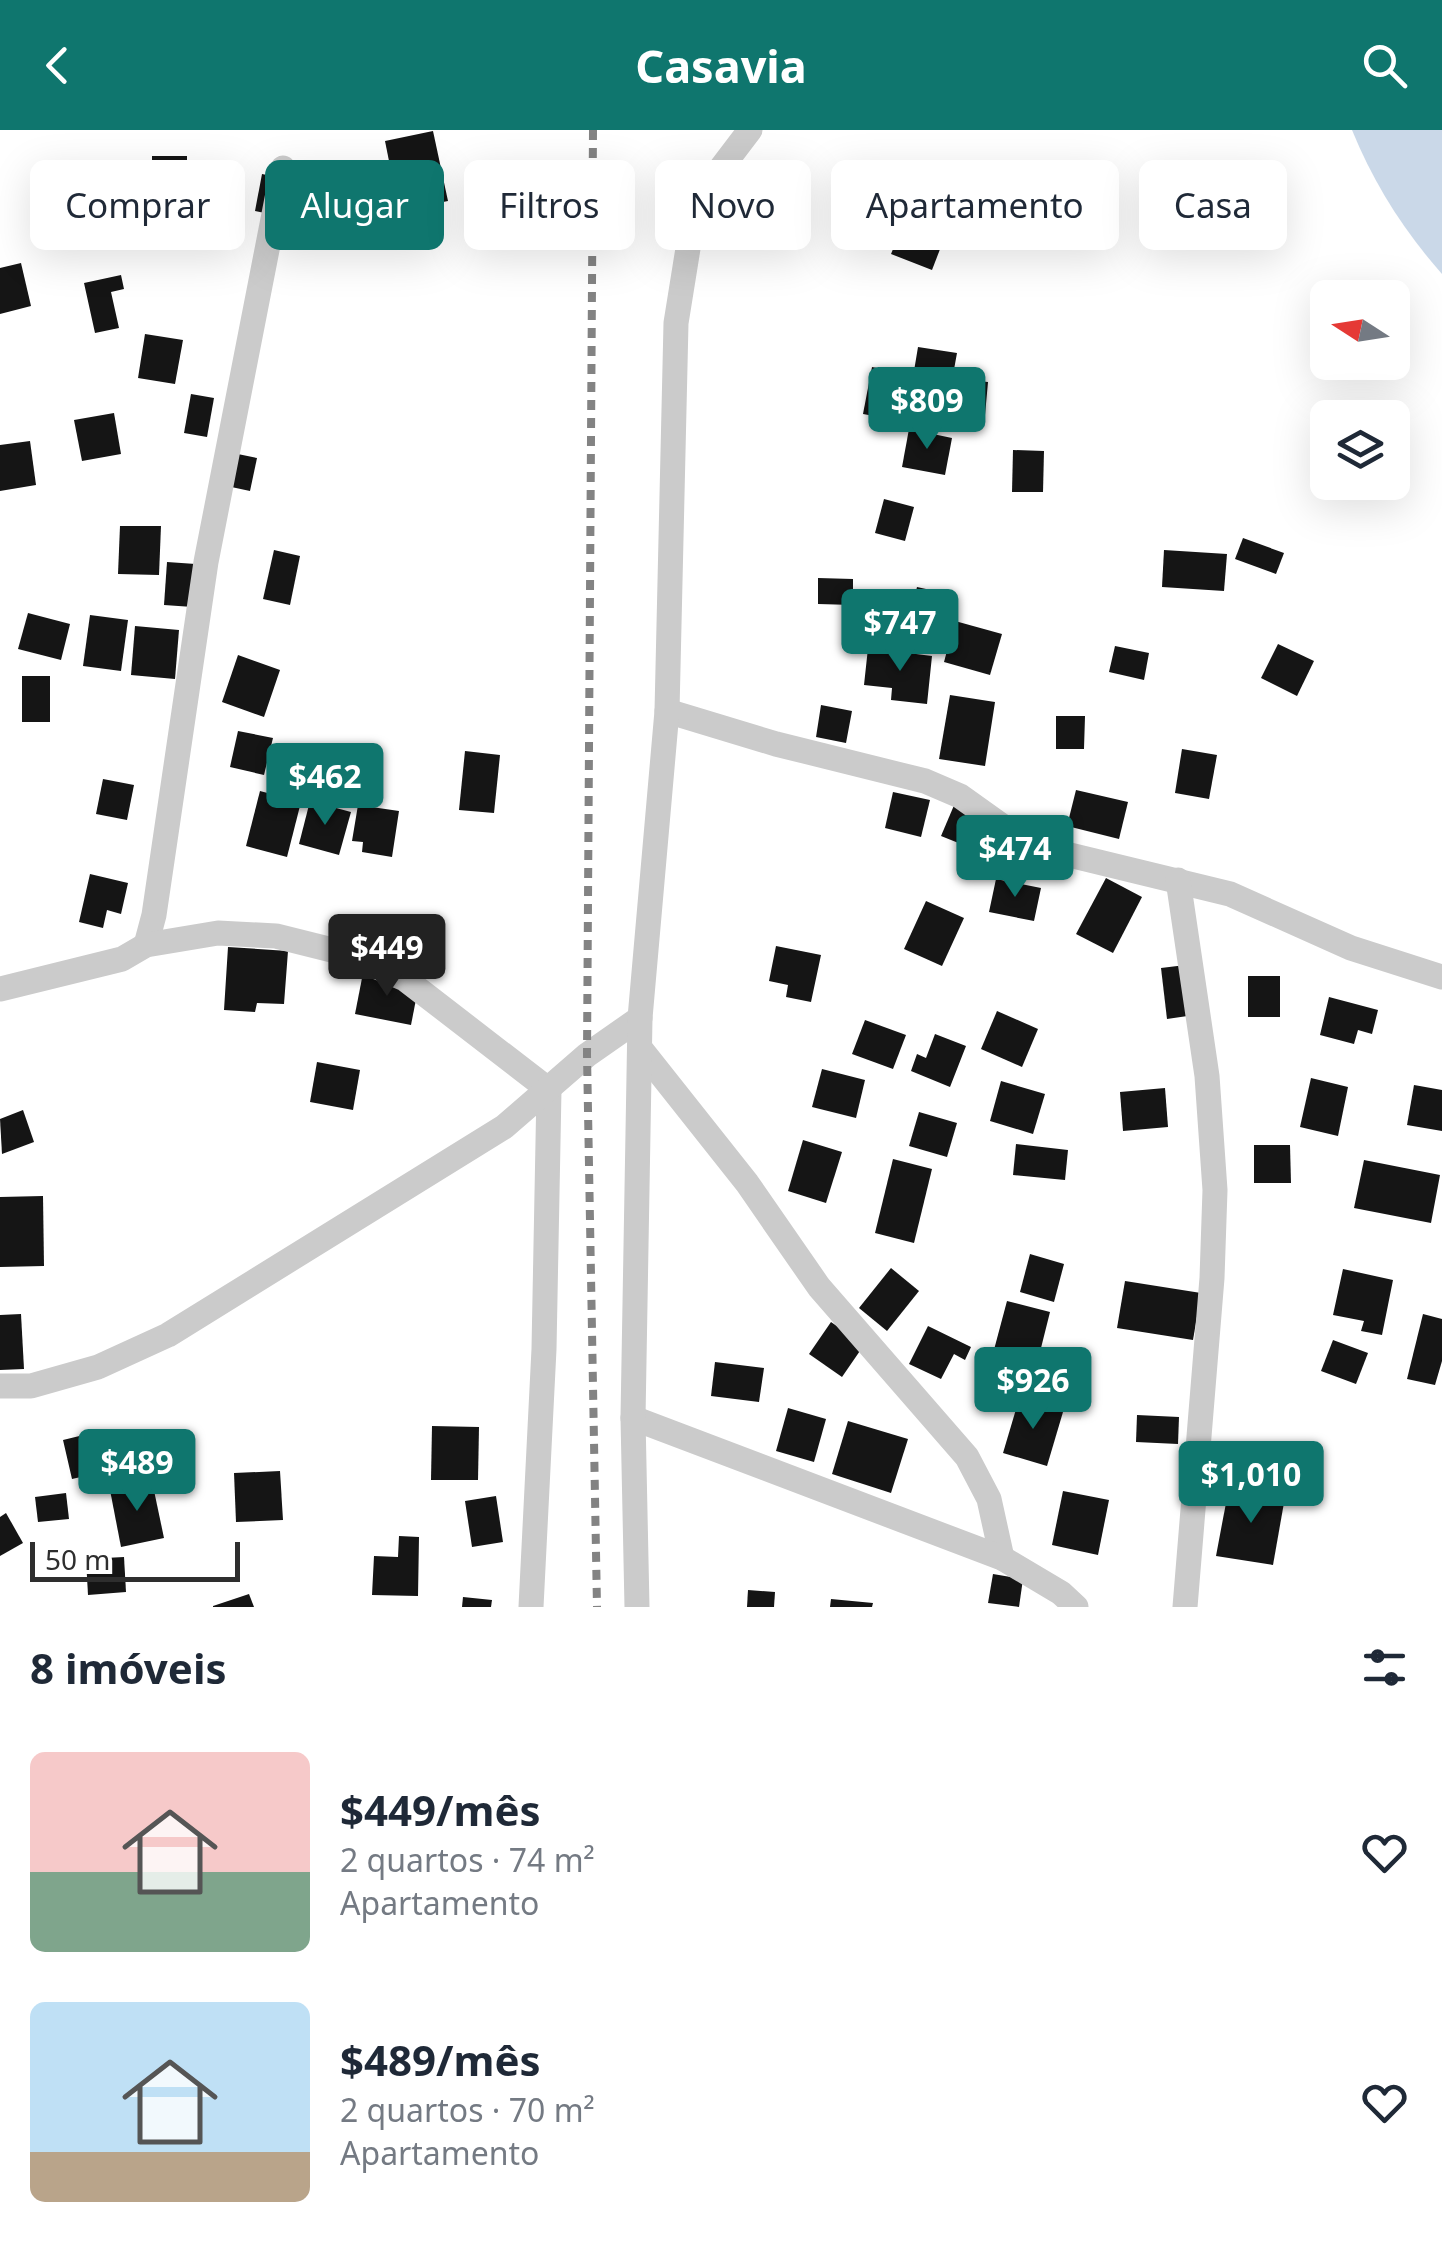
<!DOCTYPE html>
<html lang="pt">
<head>
<meta charset="utf-8">
<style>
  :root { --surface:#fff; --page:#f2f2f3; --text:#1f2937; --muted:#747a83; --accent:#0f766e }
  body { margin:0; font-family:"Noto Sans",sans-serif; background:var(--page); color:var(--text); height:100vh; display:flex; flex-direction:column; font-size:38px; white-space:nowrap }
  * { box-sizing:border-box; margin:0 }
  p { font-size:32px; color:var(--muted) }
  .icon { flex:none; width:55px; height:55px; fill:none; stroke:currentColor; stroke-width:2; stroke-linecap:round; stroke-linejoin:round }
  .map { position:relative; height:1477px; overflow:hidden }
  .side { display:flex; flex-direction:column; background:var(--surface); flex:1 }
  .side>* { flex:none }
  .top-card { position:absolute; left:30px; top:30px; width:1382px; height:90px; display:flex; gap:20px }
  .needle { width:65px; rotate:282deg }
  .fabs { position:absolute; left:1310px; top:150px; display:grid; gap:20px }
  .fabs a { display:grid; place-items:center; width:100px; height:100px; border-radius:15px; background:var(--surface); box-shadow:0 10px 40px #0002; font-size:50px }
  .scale { position:absolute; left:30px; bottom:25px; width:210px; box-sizing:border-box; padding-left:10px; border:5px solid #2e2e2e; border-top:0; font-size:28px; line-height:35px; white-space:nowrap; color:#2e2e2e; -webkit-text-stroke:8px #fff; paint-order:stroke }
  .price { position:absolute; translate:-50% -85px; padding:0 22px; border-radius:10px; background:var(--accent); color:#fff; font-size:32px; line-height:65px; filter:drop-shadow(0 2px 5px #0008) }
  .price::after { content:''; position:absolute; left:50%; top:60px; width:30px; height:22px; margin-left:-15px; background:inherit; clip-path:polygon(0 0,100% 0,50% 100%) }
  .price.current { background:#222; color:#fff }
  ul { padding:0; list-style:none }
  li { display:flex; align-items:center; gap:30px; height:250px; padding:0 30px }
  li span { display:grid; place-items:center; flex:none; width:280px; height:200px; border-radius:15px; color:#555 }
  li>.icon { margin-inline-start:auto }
  span .icon { width:120px; height:120px; fill:#fffc; stroke-width:1 }
  li b { font-size:42px }
  h2 { display:flex; justify-content:space-between; align-items:center; height:120px; padding:0 30px; font-size:42px }
  .chip { padding:0 35px; border-radius:15px; background:var(--surface); box-shadow:0 10px 40px #0002; font-size:35px; line-height:90px }
  .chip.current { background:var(--accent); color:#fff }
  header { display:flex; justify-content:space-between; align-items:center; height:130px; padding:0 30px; background:var(--accent); color:#fff; font-size:45px; font-weight:700 }
  .map>svg:first-child { display:block }
</style>
</head>
<body>
<header><svg class="icon" aria-label="back" viewBox="0 0 24 24"><path d="M15 5l-7 7 7 7"/></svg>Casavia<svg class="icon" aria-label="search" viewBox="0 0 24 24"><circle cx="10" cy="10" r="6"/><path d="M15 15l6 6"/></svg></header>
<div class="map">
<svg width="1442" height="1477" viewBox="0 0 1442 1477">
  <rect width="100%" height="100%" fill="#fff"/>
  <path fill="#cad8e8" d="M1352,0h90v144c-38,-43 -68,-90 -90,-144z"/>
  <g fill="#151515">
    <polygon points="433,1 448,71 399,81 385,11"/>
    <rect x="152" y="26" width="35" height="22"/>
    <polygon points="64,40 98,41 97,72 63,71"/>
    <polygon points="262,44 301,52 294,89 255,81"/>
    <polygon points="902,97 942,114 932,140 891,124"/>
    <polygon points="21,133 31,176 0,184 0,138"/>
    <polygon points="121,145 124,159 111,162 119,198 95,203 84,153"/>
    <polygon points="145,204 183,210 175,254 138,248"/>
    <polygon points="918,217 957,223 951,256 933,253 929,274 909,271"/>
    <polygon points="872,237 911,244 902,291 863,284"/>
    <polygon points="954,249 988,252 984,296 950,294"/>
    <polygon points="191,264 214,268 207,307 184,303"/>
    <polygon points="114,283 121,324 82,331 74,290"/>
    <polygon points="909,299 952,308 945,345 902,337"/>
    <polygon points="30,311 36,355 0,361 0,315"/>
    <polygon points="1013,320 1044,321 1043,362 1012,362"/>
    <polygon points="228,322 257,328 250,361 222,355"/>
    <polygon points="884,369 914,377 905,411 875,403"/>
    <polygon points="120,396 161,396 159,445 118,444"/>
    <polygon points="1243,408 1284,423 1276,444 1235,429"/>
    <polygon points="274,420 300,426 290,475 263,469"/>
    <polygon points="1164,420 1227,424 1224,461 1162,457"/>
    <polygon points="167,432 210,435 207,478 164,475"/>
    <polygon points="818,448 853,449 853,475 818,474"/>
    <polygon points="917,457 953,465 944,501 908,492"/>
    <polygon points="28,483 70,494 61,530 18,519"/>
    <polygon points="90,485 128,490 121,541 83,536"/>
    <polygon points="955,491 1002,504 990,545 944,532"/>
    <polygon points="135,496 179,500 175,549 131,545"/>
    <polygon points="1278,514 1314,531 1297,566 1261,548"/>
    <polygon points="1115,516 1149,523 1144,550 1109,542"/>
    <polygon points="868,518 932,526 927,574 891,570 892,558 864,555"/>
    <polygon points="238,525 280,540 264,587 222,572"/>
    <rect x="22" y="546" width="28" height="46"/>
    <polygon points="950,565 995,572 985,636 939,629"/>
    <polygon points="821,575 852,581 846,613 816,607"/>
    <polygon points="1056,586 1085,586 1084,619 1056,619"/>
    <polygon points="238,601 273,608 264,645 230,637"/>
    <polygon points="1182,619 1217,625 1209,669 1175,663"/>
    <polygon points="465,621 500,625 494,683 459,680"/>
    <polygon points="103,649 134,655 127,690 96,684"/>
    <polygon points="1076,660 1128,672 1119,709 1067,696"/>
    <polygon points="260,661 301,672 287,727 246,716"/>
    <polygon points="893,662 930,670 921,707 885,698"/>
    <polygon points="310,671 351,682 339,725 299,714"/>
    <polygon points="955,673 984,685 971,718 941,706"/>
    <polygon points="358,675 399,681 392,727 362,722 363,712 352,711"/>
    <polygon points="90,744 128,753 121,784 107,780 103,798 79,792"/>
    <polygon points="1106,748 1142,767 1113,823 1076,804"/>
    <polygon points="996,749 1041,758 1034,791 989,782"/>
    <polygon points="926,771 964,788 942,836 904,819"/>
    <polygon points="776,816 821,825 811,872 786,867 788,855 769,851"/>
    <polygon points="228,817 288,821 284,874 257,873 255,882 224,880"/>
    <polygon points="1202,833 1208,883 1167,889 1161,838"/>
    <polygon points="363,843 419,854 411,895 355,884"/>
    <rect x="1248" y="846" width="32" height="41"/>
    <polygon points="1329,867 1378,880 1372,904 1358,900 1354,914 1320,905"/>
    <polygon points="997,881 1038,899 1022,937 981,919"/>
    <polygon points="865,890 906,905 893,939 852,924"/>
    <polygon points="935,904 966,916 950,957 911,941 917,924 926,928"/>
    <polygon points="317,932 360,940 353,980 310,972"/>
    <polygon points="822,939 865,950 856,988 812,977"/>
    <polygon points="1311,948 1348,957 1338,1006 1300,997"/>
    <polygon points="1001,951 1045,964 1033,1004 990,991"/>
    <polygon points="1414,955 1442,960 1442,1001 1407,995"/>
    <polygon points="1165,958 1168,997 1123,1001 1120,962"/>
    <polygon points="23,980 34,1012 2,1024 0,989"/>
    <polygon points="919,982 957,993 947,1027 909,1016"/>
    <polygon points="803,1010 842,1022 826,1073 788,1061"/>
    <polygon points="1016,1014 1068,1020 1065,1050 1013,1045"/>
    <polygon points="1254,1015 1290,1015 1291,1053 1254,1053"/>
    <polygon points="893,1029 932,1039 914,1113 875,1103"/>
    <polygon points="1364,1030 1440,1045 1431,1093 1354,1078"/>
    <polygon points="43,1066 44,1136 0,1137 0,1067"/>
    <polygon points="1030,1124 1064,1134 1054,1172 1020,1162"/>
    <polygon points="891,1138 919,1161 887,1201 859,1178"/>
    <polygon points="1343,1139 1393,1150 1382,1205 1361,1201 1364,1191 1333,1185"/>
    <polygon points="1125,1151 1201,1163 1193,1210 1117,1198"/>
    <polygon points="1007,1171 1050,1182 1035,1242 991,1231"/>
    <polygon points="21,1184 24,1239 0,1240 0,1185"/>
    <polygon points="1423,1184 1442,1189 1442,1231 1435,1255 1407,1249"/>
    <polygon points="831,1192 864,1215 842,1247 809,1224"/>
    <polygon points="928,1196 971,1217 965,1230 954,1224 941,1249 909,1234"/>
    <polygon points="1333,1210 1368,1223 1356,1254 1321,1241"/>
    <polygon points="715,1232 764,1238 759,1272 711,1266"/>
    <polygon points="1019,1269 1063,1282 1047,1336 1003,1323"/>
    <polygon points="788,1278 826,1289 814,1332 776,1321"/>
    <polygon points="1137,1285 1179,1287 1178,1314 1136,1312"/>
    <polygon points="848,1291 908,1309 891,1363 832,1344"/>
    <polygon points="432,1296 479,1297 478,1350 431,1350"/>
    <polygon points="100,1301 110,1347 96,1351 94,1344 72,1349 63,1310"/>
    <polygon points="280,1341 283,1390 236,1392 234,1343"/>
    <polygon points="152,1351 164,1408 121,1417 110,1360"/>
    <polygon points="1229,1357 1285,1367 1273,1435 1216,1426"/>
    <polygon points="1063,1361 1109,1370 1098,1425 1052,1415"/>
    <polygon points="66,1363 69,1389 38,1392 35,1367"/>
    <polygon points="496,1366 503,1412 472,1417 465,1371"/>
    <polygon points="6,1383 23,1413 0,1426 0,1387"/>
    <polygon points="399,1406 419,1407 418,1466 372,1465 374,1426 398,1427"/>
    <polygon points="124,1427 126,1462 88,1465 86,1429"/>
    <polygon points="993,1444 1023,1449 1019,1477 988,1473"/>
    <polygon points="748,1460 775,1462 774,1477 747,1477"/>
    <polygon points="249,1464 254,1477 213,1477 213,1476"/>
    <polygon points="463,1467 492,1470 491,1477 462,1477"/>
    <polygon points="831,1469 873,1473 872,1477 830,1477"/>
  </g>
  <g fill="none" stroke-linecap="round" stroke-linejoin="round">
    <g stroke="#cbcbcb" stroke-width="25">
      <polyline points="667,581 776,614 925,651 960,666 1019,708 1045,719 1230,764 1351,818 1442,847"/>
      <polyline points="1178,750 1207,946 1215,1060 1212,1148 1185,1477"/>
      <polyline points="146,815 154,785 206,432 283,38"/>
      <polyline points="0,859 122,829 146,815 218,803 276,806 344,823 405,849 549,960 544,1219 531,1477"/>
      <polyline points="640,918 747,1053 819,1157 967,1327 989,1369 1002,1428"/>
      <polyline points="0,1256 31,1256 98,1237 168,1205 504,997 587,925 640,888"/>
      <polyline points="633,1288 1002,1428 1061,1463 1076,1477"/>
      <polyline points="637,1477 633,1288 640,888 667,581 676,193 690,106 715,46 750,0"/>
    </g>
    <polyline stroke="#838383" stroke-width="8" stroke-dasharray="10 8" stroke-linecap="butt" points="593,0 587,925 597,1477"/>
  </g>
</svg>
<div class="fabs">
<a><svg class="needle" viewBox="-14 -14 28 28"><path d="M0-13l5 13h-10z" fill="#e53935"/><path d="M0 13l5-13h-10z" fill="#747a83"/></svg></a>
<a><svg class="icon" aria-label="layers" viewBox="0 0 24 24"><path d="M12 4l9 5-9 5-9-5zM3 14l9 5 9-5"/></svg></a>
</div>
<div class="scale">50 m</div>
<b class="price" style="left:927px;top:322px">$809</b>
<b class="price" style="left:900px;top:544px">$747</b>
<b class="price" style="left:325px;top:698px">$462</b>
<b class="price" style="left:1015px;top:770px">$474</b>
<b class="price current" style="left:387px;top:869px">$449</b>
<b class="price" style="left:1033px;top:1302px">$926</b>
<b class="price" style="left:137px;top:1384px">$489</b>
<b class="price" style="left:1251px;top:1396px">$1,010</b>
<div class="top-card">
<a class="chip">Comprar</a>
<a class="chip current">Alugar</a>
<a class="chip">Filtros</a>
<a class="chip">Novo</a>
<a class="chip">Apartamento</a>
<a class="chip">Casa</a>
</div>
</div>
<section class="side">
<h2>8 imóveis<svg class="icon" aria-label="filters" viewBox="0 0 24 24"><path d="M4 7h16M4 17h16"/><circle cx="9" cy="7" r="2"/><circle cx="15" cy="17" r="2"/></svg></h2>
<ul>
<li><span style="background:linear-gradient(#f6c9c9 60%,#7fa58c 0)"><svg class="icon" aria-label="home" viewBox="0 0 24 24"><path d="M3 11l9-7 9 7M6 9v11h12V9"/></svg></span><div><b>$449/mês</b><p>2 quartos · 74 m²</p><p>Apartamento</p></div><svg class="icon" aria-label="heart" viewBox="0 0 24 24"><path d="M12 20l-8-8c-3-5 5-10 8-4 3-6 11-1 8 4z"/></svg></li>
<li><span style="background:linear-gradient(#bfe0f5 75%,#b9a48a 0)"><svg class="icon" aria-label="home" viewBox="0 0 24 24"><path d="M3 11l9-7 9 7M6 9v11h12V9"/></svg></span><div><b>$489/mês</b><p>2 quartos · 70 m²</p><p>Apartamento</p></div><svg class="icon" aria-label="heart" viewBox="0 0 24 24"><path d="M12 20l-8-8c-3-5 5-10 8-4 3-6 11-1 8 4z"/></svg></li>
</ul>
</section>
</body>
</html>
